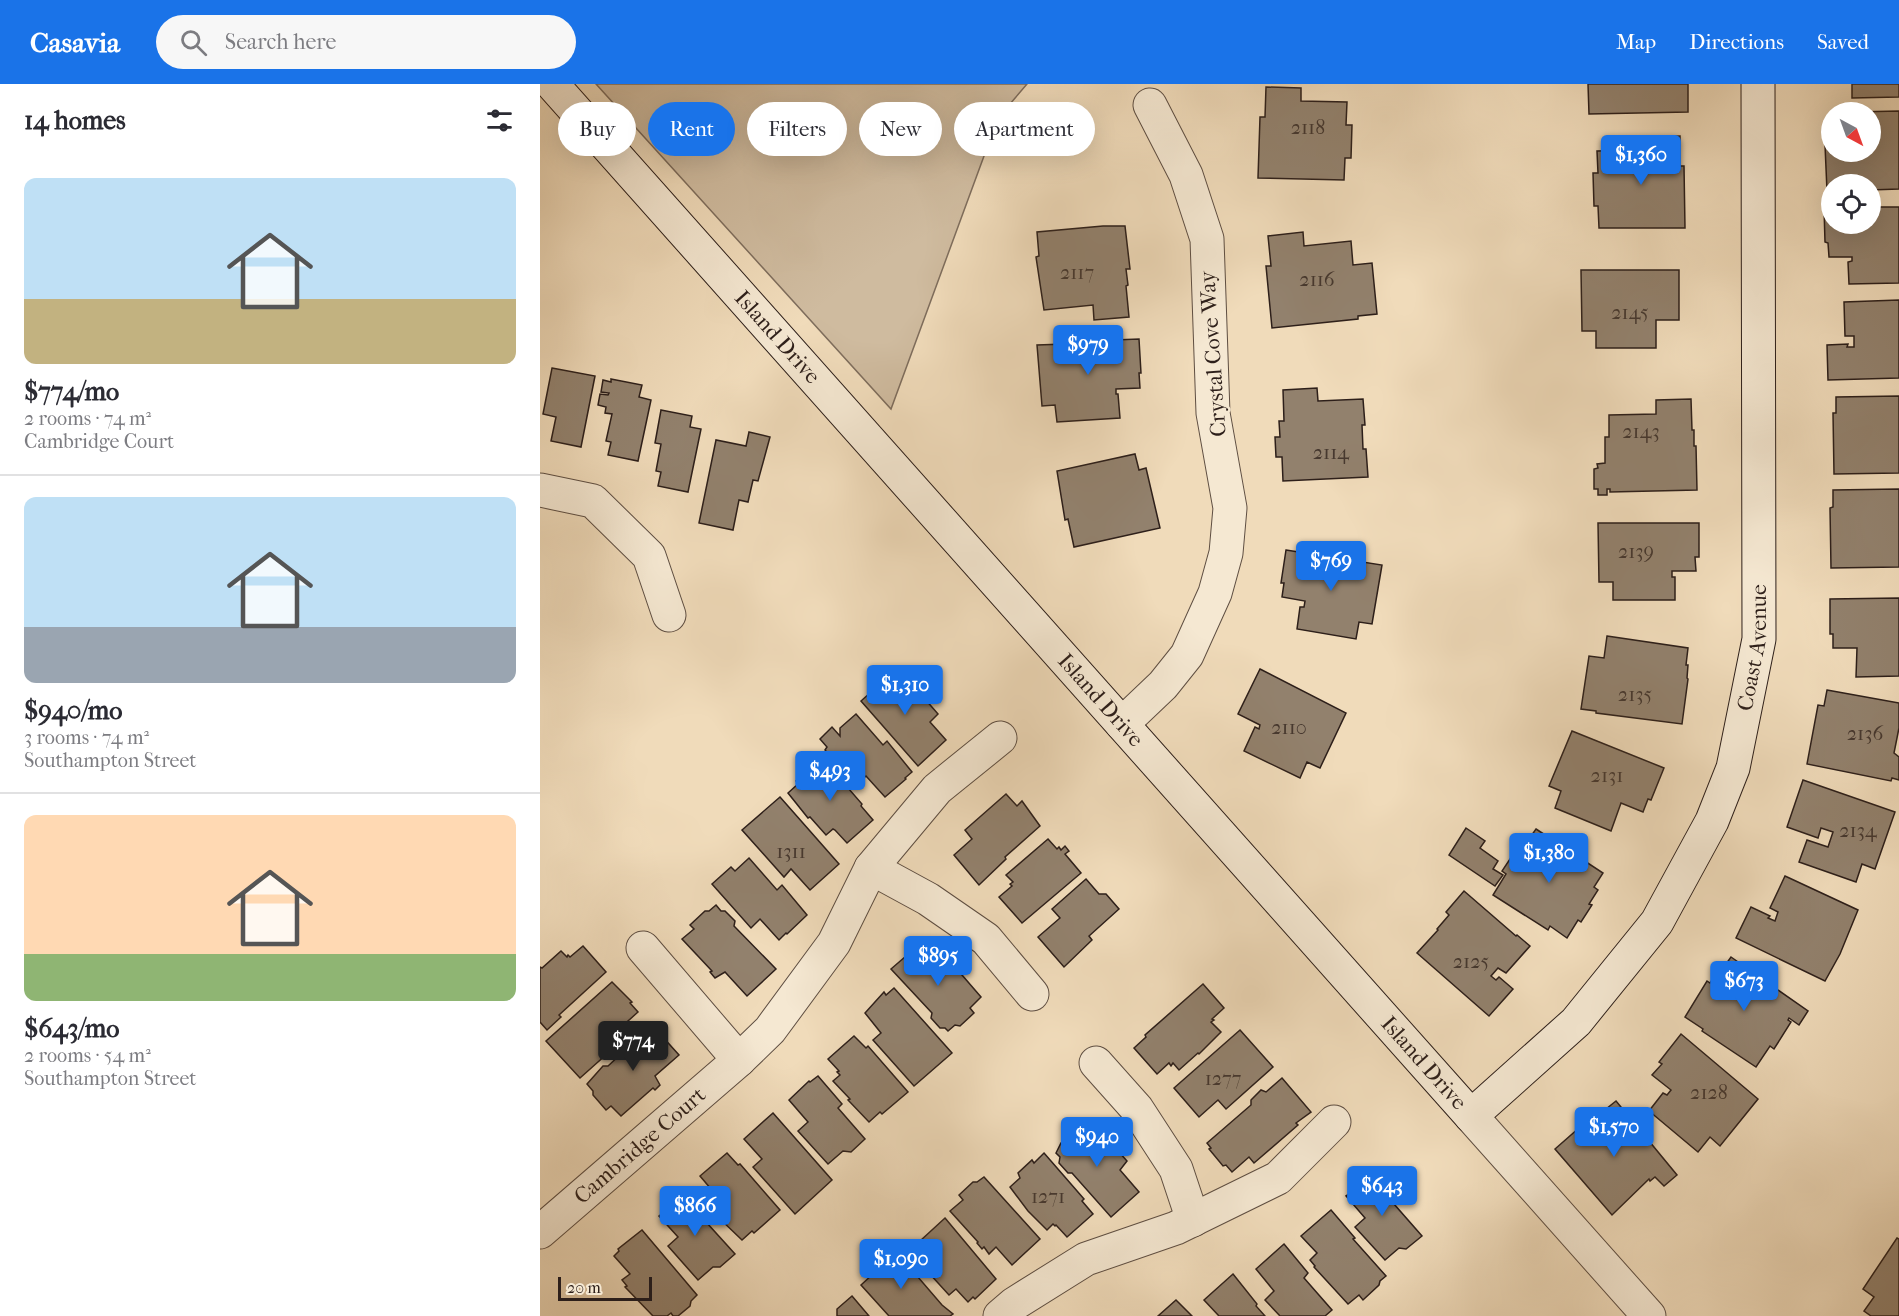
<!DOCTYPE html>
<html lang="en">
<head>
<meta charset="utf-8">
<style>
  :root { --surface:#fff; --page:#f7f7f7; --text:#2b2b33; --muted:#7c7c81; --line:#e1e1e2; --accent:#1a73e8 }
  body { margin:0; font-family:"IM FELL French Canon",serif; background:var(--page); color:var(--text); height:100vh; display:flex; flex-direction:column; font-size:22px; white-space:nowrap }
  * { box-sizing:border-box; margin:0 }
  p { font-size:20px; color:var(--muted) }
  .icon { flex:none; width:33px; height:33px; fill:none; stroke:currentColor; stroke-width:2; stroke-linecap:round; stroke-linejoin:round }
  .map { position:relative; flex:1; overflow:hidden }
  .sheet { display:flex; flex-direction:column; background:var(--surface); width:540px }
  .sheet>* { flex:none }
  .top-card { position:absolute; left:18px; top:18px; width:570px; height:54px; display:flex; gap:12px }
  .needle { width:39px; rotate:139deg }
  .fabs { position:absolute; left:1281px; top:18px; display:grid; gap:12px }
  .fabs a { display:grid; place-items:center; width:60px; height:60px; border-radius:50%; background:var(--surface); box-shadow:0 6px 24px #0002; font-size:30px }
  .scale { position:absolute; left:18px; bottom:15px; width:94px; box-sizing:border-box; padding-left:6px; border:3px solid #2d1f1a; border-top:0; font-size:16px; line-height:21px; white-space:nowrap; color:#2d1f1a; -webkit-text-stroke:4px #f5e8d2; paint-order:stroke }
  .price { position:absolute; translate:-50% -51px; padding:0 14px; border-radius:6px; background:var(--accent); color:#fff; font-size:20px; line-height:39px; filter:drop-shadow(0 2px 3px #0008) }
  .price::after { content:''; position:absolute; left:50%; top:36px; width:18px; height:14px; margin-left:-9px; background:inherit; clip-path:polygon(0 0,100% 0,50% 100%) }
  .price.active { background:#222; color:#fff }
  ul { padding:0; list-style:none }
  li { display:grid; align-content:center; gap:12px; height:318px; padding:0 24px }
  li+li { border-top:2px solid var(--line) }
  li span { display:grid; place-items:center; height:186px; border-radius:12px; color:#555 }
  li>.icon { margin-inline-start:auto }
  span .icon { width:108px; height:108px; fill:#fffc; stroke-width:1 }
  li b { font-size:26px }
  h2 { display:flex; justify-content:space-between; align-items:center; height:72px; padding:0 24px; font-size:26px }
  .pill { padding:0 21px; border-radius:27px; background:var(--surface); box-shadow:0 6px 24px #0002; font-size:21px; line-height:54px }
  .pill.active { background:var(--accent); color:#fff }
  header { display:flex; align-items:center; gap:36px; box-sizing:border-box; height:84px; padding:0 30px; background:var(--accent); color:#fff }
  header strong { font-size:28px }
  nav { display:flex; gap:33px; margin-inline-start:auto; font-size:21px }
  .search { width:420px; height:54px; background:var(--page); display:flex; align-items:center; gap:15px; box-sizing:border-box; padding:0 21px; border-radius:33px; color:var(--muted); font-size:22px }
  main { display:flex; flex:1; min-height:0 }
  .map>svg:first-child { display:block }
</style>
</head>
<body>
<header>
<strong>Casavia</strong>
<div class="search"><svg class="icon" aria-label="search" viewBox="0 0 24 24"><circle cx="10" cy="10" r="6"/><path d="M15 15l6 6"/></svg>Search here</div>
<nav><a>Map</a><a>Directions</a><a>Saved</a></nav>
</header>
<main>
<section class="sheet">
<h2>14 homes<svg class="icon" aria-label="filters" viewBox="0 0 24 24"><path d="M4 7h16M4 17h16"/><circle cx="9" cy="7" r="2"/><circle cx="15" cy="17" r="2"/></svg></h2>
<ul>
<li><span style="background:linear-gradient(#bfe0f5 65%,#c2b280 0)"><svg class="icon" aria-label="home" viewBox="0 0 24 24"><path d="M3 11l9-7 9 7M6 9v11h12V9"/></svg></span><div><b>$774/mo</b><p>2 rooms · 74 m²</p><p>Cambridge Court</p></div></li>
<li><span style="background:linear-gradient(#bfe0f5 70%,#9aa5b1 0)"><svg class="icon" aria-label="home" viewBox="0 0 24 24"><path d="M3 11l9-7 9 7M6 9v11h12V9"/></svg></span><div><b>$940/mo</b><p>3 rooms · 74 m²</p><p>Southampton Street</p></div></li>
<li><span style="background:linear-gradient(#ffd9b3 75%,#8fb573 0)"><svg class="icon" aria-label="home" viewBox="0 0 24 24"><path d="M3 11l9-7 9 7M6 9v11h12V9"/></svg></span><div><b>$643/mo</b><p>2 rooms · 54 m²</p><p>Southampton Street</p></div></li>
</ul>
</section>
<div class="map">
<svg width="1359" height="1232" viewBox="0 0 1359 1232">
  <rect width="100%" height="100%" fill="#f0dbba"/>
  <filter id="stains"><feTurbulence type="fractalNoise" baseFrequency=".00333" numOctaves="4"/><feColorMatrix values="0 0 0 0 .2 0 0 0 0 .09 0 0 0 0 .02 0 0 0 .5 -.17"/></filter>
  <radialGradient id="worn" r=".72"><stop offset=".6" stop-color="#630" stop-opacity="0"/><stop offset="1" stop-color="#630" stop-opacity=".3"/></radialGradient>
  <polygon fill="#cfbb9f" stroke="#7e6d5c" stroke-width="1.5" points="56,0 487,0 458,34 351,325"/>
  <g fill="#92816d" stroke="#2d1f1a" stroke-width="1.5">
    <polygon points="1048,0 1148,0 1148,28 1049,30"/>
    <polygon points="1312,0 1359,0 1359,13 1312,14"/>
    <polygon points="726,3 761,4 761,17 807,18 806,41 812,41 811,74 805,74 804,96 718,94 720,33 725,33"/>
    <polygon points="1359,27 1359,105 1330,106 1330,100 1292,100 1292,107 1287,107 1285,61 1288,62 1288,45 1292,45 1292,68 1330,68 1330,28 1314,28"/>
    <polygon points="1140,52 1140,82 1144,82 1145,144 1059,144 1058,122 1054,122 1053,89 1058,89 1057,67 1105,66 1105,53"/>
    <polygon points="1330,123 1359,123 1359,199 1309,200 1308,178 1312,177 1312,173 1289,173 1288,159 1285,158 1284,124 1292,124 1292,140 1330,140"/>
    <polygon points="563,142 585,142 590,185 586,185 588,201 586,202 589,233 554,236 553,221 504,226 496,173 499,172 497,148"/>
    <polygon points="763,148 764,162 811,157 813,181 832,179 837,230 818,232 818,235 732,244 726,182 731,182 728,152"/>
    <polygon points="1041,186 1139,186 1139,236 1116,236 1116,264 1056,264 1056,247 1042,247"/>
    <polygon points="1359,216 1359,294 1288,296 1287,261 1308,260 1307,263 1314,263 1314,252 1305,252 1304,218"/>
    <polygon points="547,251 548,257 599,255 601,289 599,289 600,304 576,305 576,310 578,310 580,334 517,338 515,321 502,322 497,261 526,260 525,252"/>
    <polygon points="12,284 55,292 41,363 11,357 16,333 3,330"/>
    <polygon points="71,295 102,301 99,313 111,316 98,377 68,371 71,358 66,357 72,330 65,329 66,323 58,321 60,310 68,311 69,309 61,308 63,296 71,298"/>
    <polygon points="777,304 778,317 823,315 825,341 822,341 823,365 826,365 828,393 743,397 742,373 736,373 735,353 740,353 739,337 744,337 743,306"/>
    <polygon points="1359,312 1359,389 1294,390 1293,329 1296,329 1296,313"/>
    <polygon points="1151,315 1152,346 1154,346 1154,362 1156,362 1157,406 1070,408 1070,405 1067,405 1067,411 1058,411 1058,405 1054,405 1054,385 1058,384 1057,380 1065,379 1065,353 1069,353 1069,331 1116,330 1116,316"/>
    <polygon points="121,326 152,332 150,343 161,345 148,408 118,402 121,388 116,387 121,360 115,359"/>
    <polygon points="209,348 230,353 218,397 213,396 208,418 199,416 193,446 159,439 176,356 206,362"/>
    <polygon points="595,370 599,386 606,384 620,444 534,463 528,435 525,436 517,387"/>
    <polygon points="1359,405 1359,483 1291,484 1290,424 1293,423 1293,406"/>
    <polygon points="1058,439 1159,439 1159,473 1155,473 1156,487 1132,487 1132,493 1135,493 1135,516 1073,516 1073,498 1059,498"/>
    <polygon points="746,466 842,481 832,540 819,538 816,555 757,545 760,523 764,523 765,517 742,513 744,499 741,499"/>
    <polygon points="1359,514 1359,592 1316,593 1317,564 1293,564 1293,550 1290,550 1290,515"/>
    <polygon points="1067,552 1148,564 1146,581 1148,581 1147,594 1148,595 1142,640 1056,629 1056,627 1041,625 1049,572 1064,574"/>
    <polygon points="358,584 398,630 390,638 406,656 378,682 321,617"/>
    <polygon points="720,585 806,629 780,684 767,678 760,694 704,667 715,643 719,645 720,641 698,630"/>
    <polygon points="1287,606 1359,619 1359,644 1354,669 1359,673 1359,696 1352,694 1351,697 1267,680 1278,621 1284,622"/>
    <polygon points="316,630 343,661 347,657 372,688 365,694 366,695 345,713 326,692 316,701 285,666 287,663 280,655 292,643 300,652 300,644"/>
    <polygon points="1032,647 1124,684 1111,716 1108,715 1103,728 1081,719 1071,747 1015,724 1021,707 1009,702"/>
    <polygon points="282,674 322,720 321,722 333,736 307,759 295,746 293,745 286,751 270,733 268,734 248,709 259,699 256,697 258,695 257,693"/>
    <polygon points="1263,696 1355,728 1335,785 1322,780 1316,798 1259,778 1267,756 1288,763 1293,748 1281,744 1278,754 1247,743"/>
    <polygon points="466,710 477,722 482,717 500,742 465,773 466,775 439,801 414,771 432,755 425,746"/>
    <polygon points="240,713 299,780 270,806 251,785 244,793 202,746"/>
    <polygon points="926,744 945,757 940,764 958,777 953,785 963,791 955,802 909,771"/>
    <polygon points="996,745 1063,789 1054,803 1058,806 1049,820 1052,821 1041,838 1038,836 1027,854 1010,842 1008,846 953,811 966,790 962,787 980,760 984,762"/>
    <polygon points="508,755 517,765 519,763 521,766 525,762 529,767 525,770 541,789 482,839 459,813 472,802 470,800 473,798 466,791"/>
    <polygon points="209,774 237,806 242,801 267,831 247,850 246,849 239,856 220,835 211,844 172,800 191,783 195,787"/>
    <polygon points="1245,792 1318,826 1300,870 1285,897 1196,854 1211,823 1230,832 1228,834 1235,837 1238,828 1230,824"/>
    <polygon points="546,795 559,810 566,810 579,825 549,852 552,856 524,883 498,853 520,834 512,825"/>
    <polygon points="924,807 976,852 977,851 990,862 966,889 958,884 951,892 956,896 959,893 973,905 949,932 877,869 898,846 897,845 909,831 906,828"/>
    <polygon points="176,821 181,827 185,827 195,837 194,842 236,885 207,912 185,888 175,894 170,888 172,887 142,855 154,845 150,841 165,827 169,827"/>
    <polygon points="380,860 396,878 403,872 407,877 409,876 441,913 430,924 434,929 420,942 415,941 408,947 405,944 400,944 391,934 392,929 351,885"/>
    <polygon points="43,862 66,888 19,931 21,933 7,946 0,938 0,883 2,884 21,867 27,873 28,871 30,873"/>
    <polygon points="1191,873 1268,927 1259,941 1249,934 1248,936 1251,938 1234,965 1230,962 1216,983 1162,947 1163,945 1145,933 1167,897 1170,899 1179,886 1181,887"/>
    <polygon points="72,898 92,918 90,919 98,928 79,945 86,953 40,994 6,957"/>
    <polygon points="663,900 684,924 672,935 674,936 671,938 681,948 659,970 658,969 639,986 633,979 631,982 629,979 617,990 594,964 606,953 605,951"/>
    <polygon points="354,904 412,969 374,1002 333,956 341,949 325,929 344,908 346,911"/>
    <polygon points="112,941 139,971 115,992 120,1001 115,1006 113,1004 81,1032 71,1022 66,1026 53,1011 53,1007 47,1000 63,982 68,982"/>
    <polygon points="700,946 733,983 686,1025 678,1016 659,1033 634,1004"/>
    <polygon points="1141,950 1218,1015 1180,1062 1170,1053 1158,1068 1109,1027 1123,1009 1127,1011 1131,1006 1112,991 1122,980 1119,978"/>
    <polygon points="314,952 326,964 328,962 368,1008 342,1030 340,1028 329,1038 308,1016 310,1015 293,997 300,991 297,988 299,987 288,975"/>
    <polygon points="278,992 302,1020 298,1024 325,1055 311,1068 303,1067 288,1080 258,1047 268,1038 249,1016 269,997 270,998"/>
    <polygon points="742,994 771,1028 756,1039 758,1041 714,1079 709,1073 692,1088 686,1081 683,1082 669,1065 671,1064 667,1059 711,1021 711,1016 721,1006 726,1008"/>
    <polygon points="1076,1017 1137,1091 1124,1102 1115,1093 1110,1097 1109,1095 1072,1131 1015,1065 1047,1037 1048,1039 1060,1028 1061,1029"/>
    <polygon points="233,1029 292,1096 255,1130 213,1083 222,1075 204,1055"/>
    <polygon points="554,1040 587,1077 580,1086 599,1108 571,1133 532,1089 528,1089 519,1079 520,1073 516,1069 521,1059 537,1045 541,1051"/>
    <polygon points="187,1069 198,1081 200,1080 240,1126 214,1149 212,1147 202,1156 179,1134 181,1133 165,1114 172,1108 170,1106 171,1105 160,1092"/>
    <polygon points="504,1069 544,1115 542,1117 553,1130 527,1153 516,1141 515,1142 513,1140 507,1146 488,1127 470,1103 480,1094 478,1089 492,1076 494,1079"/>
    <polygon points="834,1087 859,1116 854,1120 882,1152 866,1165 859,1164 845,1176 815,1143 825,1134 806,1112 813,1107 812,1105"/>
    <polygon points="444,1093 500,1155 472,1181 456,1163 449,1170 444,1163 442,1165 437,1159 438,1158 410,1127 423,1116 419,1111 433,1098 437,1098"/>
    <polygon points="148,1107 172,1135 167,1139 195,1170 180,1183 173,1183 158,1196 128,1162 138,1153 119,1132 126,1126 125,1125"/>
    <polygon points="791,1126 815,1154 813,1155 846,1192 840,1197 839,1201 823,1216 819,1211 808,1220 774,1183 775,1182 770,1176 777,1169 761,1152"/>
    <polygon points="405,1134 456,1195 435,1215 433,1213 428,1218 416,1205 409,1211 378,1177 379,1176 372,1168 382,1159 380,1157"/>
    <polygon points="102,1146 157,1211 151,1217 150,1222 138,1232 133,1232 131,1229 127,1232 113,1232 85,1203 87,1202 82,1196 90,1190 74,1172 79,1167 78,1165"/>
    <polygon points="1357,1154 1359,1155 1359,1232 1331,1232 1324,1227 1334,1213 1323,1205"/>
    <polygon points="744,1160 768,1189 764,1194 792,1226 785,1232 740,1232 725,1216 734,1207 716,1185"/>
    <polygon points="353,1164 402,1221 413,1230 410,1232 349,1232 321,1201 333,1190 329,1186"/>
    <polygon points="693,1190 717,1220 716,1222 725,1232 679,1232 664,1216"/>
    <polygon points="312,1212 329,1232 297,1232 297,1225"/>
    <polygon points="636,1216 652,1232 618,1232"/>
  </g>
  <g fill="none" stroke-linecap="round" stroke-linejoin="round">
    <defs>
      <g id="street">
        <polyline points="0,406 53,417 109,472 129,531"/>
        <polyline points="582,640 623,601 647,571 675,509 686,469 690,424 673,329 667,155 646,91 610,21"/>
        <polyline points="331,784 388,815 446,855 492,910"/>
        <polyline points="103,864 199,976"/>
        <polyline points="556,979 597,1025 636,1085 653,1136"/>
        <polyline points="931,1032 1109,1232"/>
        <path id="s1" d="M0,1148l199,-172 31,-30 64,-87 37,-75 66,-79 63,-51"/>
        <polyline points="460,1232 474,1220 546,1175 636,1144 738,1094 794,1038"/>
      </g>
      <g id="secondary">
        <path id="s2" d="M12,0l919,1032 105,-94 81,-100 55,-101 21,-53 26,-129 -1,-555"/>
      </g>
    </defs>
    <use href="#street" stroke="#5e4e42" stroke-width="35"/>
    <use href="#secondary" stroke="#2d1f1a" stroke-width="35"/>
    <use href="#street" stroke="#f5e8d2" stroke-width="33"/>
    <use href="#secondary" stroke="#f5e8d2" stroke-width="33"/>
  </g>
  <g text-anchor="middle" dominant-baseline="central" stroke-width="5" stroke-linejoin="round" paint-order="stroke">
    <g font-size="20" fill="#46382f">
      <text x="768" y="43">2118</text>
      <text x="537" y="188">2117</text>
      <text x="777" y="195">2116</text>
      <text x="1090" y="228">2145</text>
      <text x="1101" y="347">2143</text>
      <text x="791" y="368">2114</text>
      <text x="1096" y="467">2139</text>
      <text x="1095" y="610">2135</text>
      <text x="749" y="643">2110</text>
      <text x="1325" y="649">2136</text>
      <text x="1067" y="691">2131</text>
      <text x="1318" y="746">2134</text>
      <text x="251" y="767">1311</text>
      <text x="931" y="877">2125</text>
      <text x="683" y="994">1277</text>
      <text x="1169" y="1008">2128</text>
      <text x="508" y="1112">1271</text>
    </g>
    <g font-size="22" fill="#2d1f1a" stroke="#f5e8d2">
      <text stroke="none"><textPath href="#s2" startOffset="339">Island Drive</textPath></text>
      <text transform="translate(673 270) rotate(-94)">Crystal Cove Way</text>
      <text stroke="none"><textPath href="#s2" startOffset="1946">Coast Avenue</textPath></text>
      <text stroke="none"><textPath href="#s2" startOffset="825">Island Drive</textPath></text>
      <text stroke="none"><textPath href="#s2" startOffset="1311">Island Drive</textPath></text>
      <text stroke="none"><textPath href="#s1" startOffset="132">Cambridge Court</textPath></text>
    </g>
  </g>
  <rect width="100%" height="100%" filter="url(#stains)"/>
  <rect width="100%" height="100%" fill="url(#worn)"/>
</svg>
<div class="fabs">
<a><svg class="needle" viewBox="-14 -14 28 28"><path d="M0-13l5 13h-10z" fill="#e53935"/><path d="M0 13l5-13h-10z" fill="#7c7c81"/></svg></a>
<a><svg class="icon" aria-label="locate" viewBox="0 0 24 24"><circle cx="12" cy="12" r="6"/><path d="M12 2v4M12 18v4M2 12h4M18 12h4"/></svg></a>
</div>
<div class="scale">20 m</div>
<b class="price" style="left:1101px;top:102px">$1,360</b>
<b class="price" style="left:548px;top:292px">$979</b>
<b class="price" style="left:791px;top:508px">$769</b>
<b class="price" style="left:365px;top:632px">$1,310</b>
<b class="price" style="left:290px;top:718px">$493</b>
<b class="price" style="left:1009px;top:800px">$1,380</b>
<b class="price" style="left:398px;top:903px">$895</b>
<b class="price" style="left:1204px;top:928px">$673</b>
<b class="price active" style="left:93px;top:988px">$774</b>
<b class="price" style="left:1074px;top:1074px">$1,570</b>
<b class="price" style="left:557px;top:1084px">$940</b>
<b class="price" style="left:842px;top:1133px">$643</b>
<b class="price" style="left:155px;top:1153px">$866</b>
<b class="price" style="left:361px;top:1206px">$1,090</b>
<div class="top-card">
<a class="pill">Buy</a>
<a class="pill active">Rent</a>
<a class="pill">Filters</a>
<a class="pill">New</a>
<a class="pill">Apartment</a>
</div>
</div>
</main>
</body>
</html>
